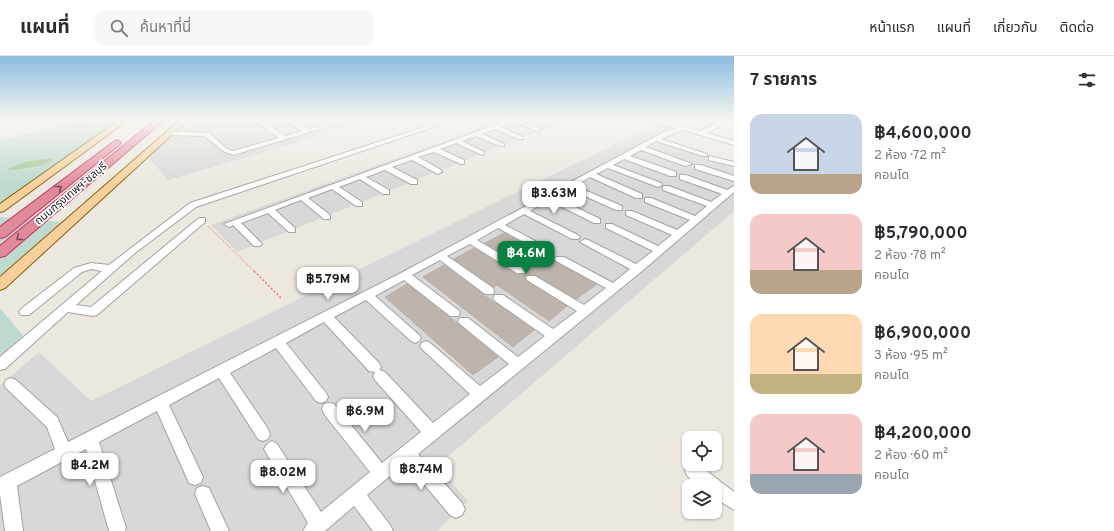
<!DOCTYPE html>
<html lang="th">
<head>
<meta charset="utf-8">
<style>
  :root { --surface:#fff; --page:#f7f7f7; --text:#2b2b33; --muted:#7c7c81; --line:#e1e1e2; --accent:#0b8043 }
  body { margin:0; font-family:Overpass,"Noto Sans Thai",sans-serif; background:var(--page); color:var(--text); height:100vh; display:flex; flex-direction:column; font-size:15px; white-space:nowrap }
  * { box-sizing:border-box; margin:0 }
  p { font-size:13px; color:var(--muted) }
  .icon { flex:none; width:22px; height:22px; fill:none; stroke:currentColor; stroke-width:2; stroke-linecap:round; stroke-linejoin:round }
  .map { position:relative; flex:1; overflow:hidden }
  .sheet { display:flex; flex-direction:column; background:var(--surface); width:380px }
  .sheet>* { flex:none }
  .tools { position:absolute; left:682px; top:375px; display:grid; gap:8px }
  .tools a { display:grid; place-items:center; width:40px; height:40px; border-radius:8px; background:var(--surface); box-shadow:0 1px 3px #0004; font-size:20px }
  .price { position:absolute; translate:-50% -34px; padding:0 9px; border-radius:8px; background:#fff; color:#222; font-size:13px; line-height:26px; filter:drop-shadow(0 1px 2px #0008) }
  .price::after { content:''; position:absolute; left:50%; top:24px; width:12px; height:9px; margin-left:-6px; background:inherit; clip-path:polygon(0 0,100% 0,50% 100%) }
  .price.on { background:var(--accent); color:#fff }
  ul { padding:0; list-style:none }
  li { display:flex; align-items:center; gap:12px; height:100px; padding:0 16px }
  li span { display:grid; place-items:center; flex:none; width:112px; height:80px; border-radius:12px; color:#555 }
  li>.icon { margin-inline-start:auto }
  span .icon { width:48px; height:48px; fill:#fffc; stroke-width:1 }
  li b { font-size:17px }
  h2 { display:flex; justify-content:space-between; align-items:center; height:48px; padding:0 16px; font-size:17px }
  header { display:flex; align-items:center; gap:24px; box-sizing:border-box; height:56px; padding:0 20px; background:var(--surface); border-bottom:1px solid var(--line) }
  header strong { font-size:19px }
  nav { display:flex; gap:22px; margin-inline-start:auto; font-size:14px }
  .search { width:280px; height:36px; background:var(--page); display:flex; align-items:center; gap:10px; box-sizing:border-box; padding:0 14px; border-radius:12px; color:var(--muted); font-size:15px }
  main { display:flex; flex:1; min-height:0 }
  .map>svg:first-child { display:block }
</style>
</head>
<body>
<header>
<strong>แผนที่</strong>
<div class="search"><svg class="icon" aria-label="search" viewBox="0 0 24 24"><circle cx="10" cy="10" r="6"/><path d="M15 15l6 6"/></svg>ค้นหาที่นี่</div>
<nav><a>หน้าแรก</a><a>แผนที่</a><a>เกี่ยวกับ</a><a>ติดต่อ</a></nav>
</header>
<main>
<div class="map">
<svg width="734" height="475" viewBox="0 0 734 475">
  <rect width="100%" height="100%" fill="#ece8e0"/>
  <g fill="#d9d8d8">
    <polygon points="189,64 373,64 168,124 149,102"/>
    <polygon points="503,64 565,64 237,196 211,169"/>
    <polygon points="656,68 680,75 663,84 734,107 734,155 437,410 468,445 437,475 0,475 0,330 39,296 91,345"/>
  </g>
  <g fill="#a5c997">
    <polygon points="56,64 117,64 113,67 74,74 70,68"/>
    <polygon points="51,101 54,104 41,110 8,115 9,112 27,105"/>
  </g>
  <g fill="#bed9cd" fill-rule="evenodd">
    <path d="M113,67l-113,82v-65l70,-16 4,6zM51,102l2,2 -12,6 -33,5 1,-3 18,-7z"/>
    <polygon points="0,161 75,167 0,235"/>
    <polygon points="0,252 23,280 0,300"/>
  </g>
  <g fill="#bcb4ad" stroke="#bcafa4">
    <polygon points="504,177 549,201 596,229 576,243 536,219 526,219 526,225 567,250 549,265 497,229 494,231 454,203 474,192 516,218 525,218 527,216 526,212 485,187"/>
    <polygon points="444,209 484,239 534,274 513,291 423,221"/>
    <polygon points="407,228 451,262 498,301 473,319 385,241"/>
  </g>
  <g fill="none" stroke-linecap="round" stroke-linejoin="round">
    <defs>
      <g id="minor">
        <polygon points="254,64 261,64 285,80 302,75 284,64 291,64 309,73 343,64 351,64 233,99 223,95 205,80 169,79 166,77 169,75 209,77 227,93 233,95 279,82"/>
        <polygon points="446,64 454,64 196,151 135,197 76,249 91,251 199,162 205,162 205,166 97,259 93,260 68,256 5,313 0,314 0,301 102,215 91,213 82,216 29,259 21,259 19,256 21,253 74,212 91,207 109,209 190,147"/>
        <polygon points="509,64 517,64 542,74 537,75 513,66 501,71 523,81 523,83 519,83 495,73 482,78 504,88 504,90 500,90 476,80 462,85 484,96 484,98 482,99 456,87 440,93 464,104 464,108 461,108 434,96 418,101 441,114 442,116 438,118 412,104 392,111 417,124 417,128 411,128 385,114 366,121 389,134 389,138 383,138 360,123 339,131 362,146 362,150 356,150 332,133 308,142 330,159 330,163 324,163 301,144 275,154 295,172 295,176 289,176 268,157 241,167 262,188 260,190 254,190 233,169 229,171 224,168"/>
        <polygon points="540,64 548,64 558,68 555,70"/>
        <polygon points="619,64 625,64 620,68 616,68 615,67"/>
        <polygon points="651,64 659,64 700,75 722,64 729,64 707,77 734,85 734,89 683,74 661,83 707,98 707,100 703,100 656,85 646,91 692,108 685,110 641,94 630,100 676,116 676,120 670,120 624,103 613,109 661,127 662,129 658,131 608,112 596,118 642,138 642,142 636,142 590,121 575,130 622,150 622,154 616,154 569,133 555,141 600,163 600,167 594,167 548,144 530,155 578,179 580,181 578,183 572,183 524,158 505,169 552,194 554,196 552,198 546,198 498,172 477,184 525,213 526,215 525,217 517,217 470,188 447,200 493,232 494,235 493,238 485,238 440,204 412,219 458,254 460,257 458,260 450,260 404,224 375,240 419,279 421,282 419,285 415,287 411,285 366,244 334,261 379,307 381,311 379,315 374,316 369,315 324,266 286,287 326,337 328,341 326,345 321,347 316,345 276,292 230,317 268,373 270,378 268,383 263,385 258,383 219,322 169,349 203,421 201,427 195,429 189,427 157,355 99,386 126,472 125,475 109,475 86,393 17,430 23,475 5,475 0,438 0,421 55,393 47,371 6,332 4,328 6,324 11,322 16,324 57,361 68,386 401,217 664,76 677,73"/>
        <polygon points="709,100 734,106 734,110 709,104"/>
        <polygon points="695,109 701,109 734,120 734,125 695,113"/>
        <polygon points="680,119 686,119 727,134 734,130 734,136 642,215 418,398 462,447 465,453 462,459 456,462 450,459 406,407 367,439 390,469 393,475 373,475 354,450 325,475 303,475 308,467 267,398 264,393 267,388 272,385 277,388 321,456 370,416 324,358 322,353 324,348 329,347 334,348 382,407 421,376 375,324 373,320 375,316 380,314 385,316 433,367 470,338 422,293 420,290 422,287 426,285 430,287 480,330 509,308 460,268 458,265 460,262 468,262 518,301 545,280 495,245 493,242 495,239 503,239 553,273 577,255 527,224 526,222 527,220 535,220 584,249 606,232 556,205 555,203 556,201 564,201 613,227 630,213 580,186 585,183 588,184 636,208 653,195 606,172 606,168 612,168 658,190 672,179 626,159 626,155 632,155 677,174 690,164 645,146 645,142 651,142 695,160 707,150 663,134 663,130 669,130 711,146 722,138 680,123"/>
        <path d="M691,408l8,1 35,27v18l-19,-12v-12c-13,0 -24,-1 -30,-15l2,-6z"/>
        <polygon points="203,430 209,432 229,475 211,475 195,438 197,432"/>
      </g>
      <g id="major">
        <polygon points="119,64 128,64 4,155 0,156 0,148"/>
        <polygon points="180,64 188,64 5,232 0,234 0,221"/>
      </g>
      <g id="highway">
        <polygon points="155,64 164,64 5,200 0,201 0,190"/>
        <polygon points="116,84 119,85 121,87 119,89 5,181 0,182 0,171"/>
      </g>
    </defs>
    <use href="#minor" stroke="#a2a2a2" stroke-width="2"/>
    <use href="#major" stroke="#886009" stroke-width="2"/>
    <use href="#highway" stroke="#ca2d61" stroke-width="2"/>
    <polyline stroke="#f17c6d" stroke-width="1" stroke-dasharray="1.5 1.5" stroke-linecap="butt" points="208,170 255,216"/>
    <polyline stroke="#f17c6d" stroke-width="1.5" stroke-dasharray="2 2" stroke-linecap="butt" points="254,215 282,243"/>
    <use href="#minor" fill="#fff" fill-rule="evenodd"/>
    <use href="#major" fill="#f5d09c" fill-rule="evenodd"/>
    <use href="#highway" fill="#e08b9a" fill-rule="evenodd"/>
  </g>
  <defs><path id="oneway-chevron" d="M-2-3.5L2.5 0L-2 3.5" fill="none" stroke-width="1.6" stroke-linecap="round" stroke-linejoin="round"/></defs>
  <g stroke="#744d54">
    <use href="#oneway-chevron" transform="translate(59 132) rotate(-38)"/>
    <use href="#oneway-chevron" transform="translate(19 182) rotate(141)"/>
  </g>
  <linearGradient id="sky" x2="0" y2="1"><stop stop-color="#8cbde1"/><stop offset="0.49" stop-color="#f6f5f1"/><stop offset="1" stop-color="#f6f5f1" stop-opacity="0"/></linearGradient>
  <rect width="734" height="130" fill="url(#sky)"/>
  <g text-anchor="middle" dominant-baseline="central" stroke-width="3.5" stroke-linejoin="round" paint-order="stroke">
    <g font-size="11" fill="#1b1b1b" stroke="#fff">
      <text transform="translate(71 138) rotate(-40)">ถนนกรุงเทพฯ-ชลบุรี</text>
    </g>
  </g>
</svg>
<div class="tools">
<a><svg class="icon" aria-label="locate" viewBox="0 0 24 24"><circle cx="12" cy="12" r="6"/><path d="M12 2v4M12 18v4M2 12h4M18 12h4"/></svg></a>
<a><svg class="icon" aria-label="layers" viewBox="0 0 24 24"><path d="M12 4l9 5-9 5-9-5zM3 14l9 5 9-5"/></svg></a>
</div>
<b class="price" style="left:554px;top:159px">฿3.63M</b>
<b class="price on" style="left:526px;top:219px">฿4.6M</b>
<b class="price" style="left:328px;top:245px">฿5.79M</b>
<b class="price" style="left:365px;top:377px">฿6.9M</b>
<b class="price" style="left:90px;top:431px">฿4.2M</b>
<b class="price" style="left:421px;top:435px">฿8.74M</b>
<b class="price" style="left:283px;top:438px">฿8.02M</b>
</div>
<section class="sheet">
<h2>7 รายการ<svg class="icon" aria-label="filters" viewBox="0 0 24 24"><path d="M4 7h16M4 17h16"/><circle cx="9" cy="7" r="2"/><circle cx="15" cy="17" r="2"/></svg></h2>
<ul>
<li><span style="background:linear-gradient(#c9d6e8 75%,#b9a48a 0)"><svg class="icon" aria-label="home" viewBox="0 0 24 24"><path d="M3 11l9-7 9 7M6 9v11h12V9"/></svg></span><div><b>฿4,600,000</b><p>2 ห้อง · 72 m²</p><p>คอนโด</p></div></li>
<li><span style="background:linear-gradient(#f6c9c9 70%,#b9a48a 0)"><svg class="icon" aria-label="home" viewBox="0 0 24 24"><path d="M3 11l9-7 9 7M6 9v11h12V9"/></svg></span><div><b>฿5,790,000</b><p>2 ห้อง · 78 m²</p><p>คอนโด</p></div></li>
<li><span style="background:linear-gradient(#ffd9b3 75%,#c2b280 0)"><svg class="icon" aria-label="home" viewBox="0 0 24 24"><path d="M3 11l9-7 9 7M6 9v11h12V9"/></svg></span><div><b>฿6,900,000</b><p>3 ห้อง · 95 m²</p><p>คอนโด</p></div></li>
<li><span style="background:linear-gradient(#f6c9c9 75%,#9aa5b1 0)"><svg class="icon" aria-label="home" viewBox="0 0 24 24"><path d="M3 11l9-7 9 7M6 9v11h12V9"/></svg></span><div><b>฿4,200,000</b><p>2 ห้อง · 60 m²</p><p>คอนโด</p></div></li>
</ul>
</section>
</main>
</body>
</html>
